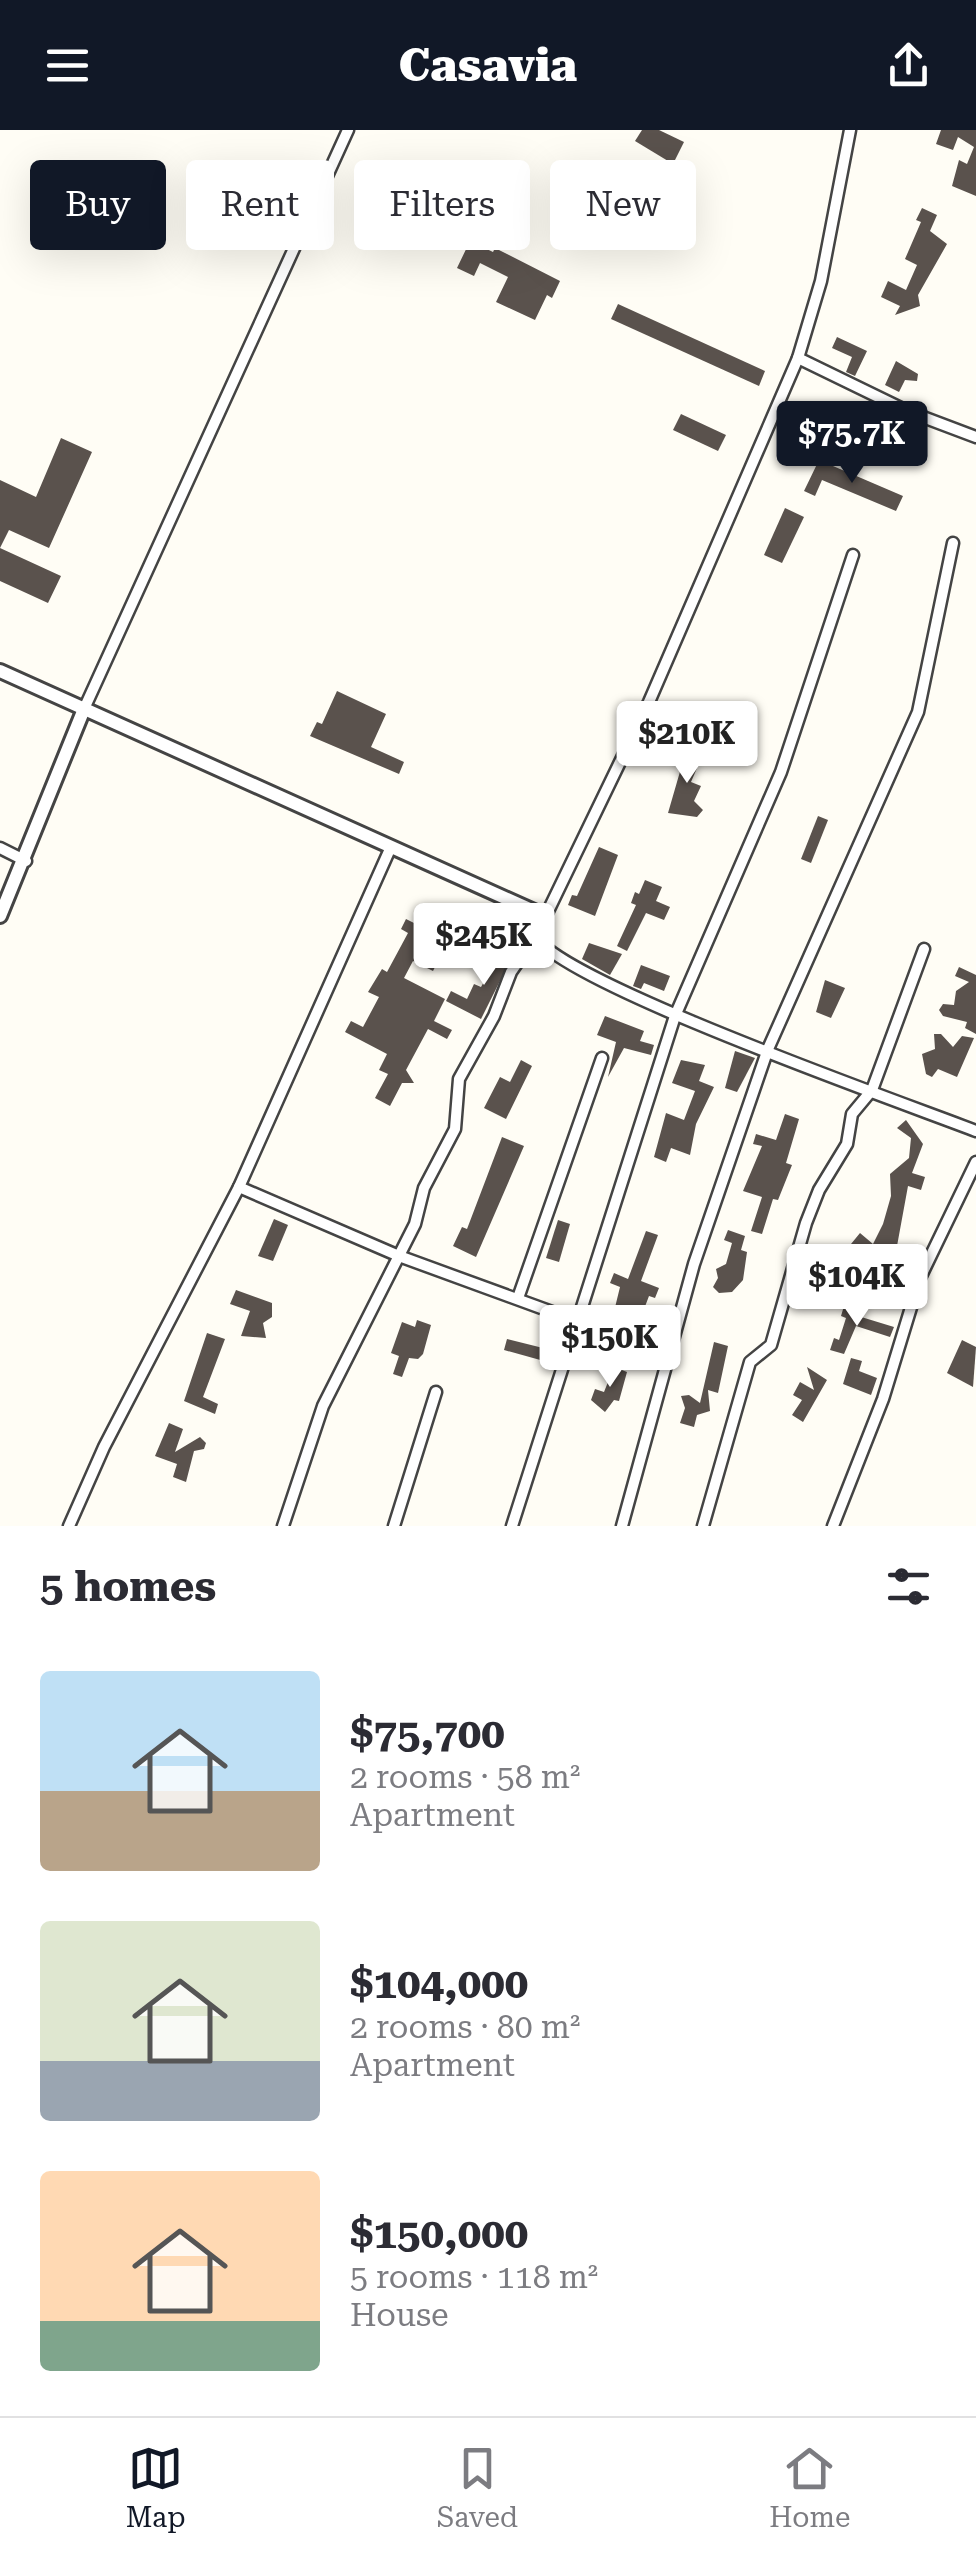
<!DOCTYPE html>
<html lang="en">
<head>
<meta charset="utf-8">
<style>
  :root { --surface:#fff; --page:#f2f2f3; --text:#2b2b33; --muted:#7c7c81; --line:#e1e1e2; --accent:#111827 }
  body { margin:0; font-family:"Roboto Serif",serif; background:var(--page); color:var(--text); height:100vh; display:flex; flex-direction:column; font-size:38px; white-space:nowrap }
  * { box-sizing:border-box; margin:0 }
  p { font-size:32px; color:var(--muted) }
  .icon { flex:none; width:55px; height:55px; fill:none; stroke:currentColor; stroke-width:2; stroke-linecap:round; stroke-linejoin:round }
  .map { position:relative; height:1396px; overflow:hidden }
  .panel { display:flex; flex-direction:column; background:var(--surface); flex:1 }
  .panel>* { flex:none }
  .hud { position:absolute; left:30px; top:30px; width:918px; height:90px; display:flex; gap:20px }
  .price { position:absolute; translate:-50% -85px; padding:0 22px; border-radius:10px; background:#fff; color:#222; font-size:32px; line-height:65px; filter:drop-shadow(0 2px 5px #0008) }
  .price::after { content:''; position:absolute; left:50%; top:60px; width:30px; height:22px; margin-left:-15px; background:inherit; clip-path:polygon(0 0,100% 0,50% 100%) }
  .price.active { background:var(--accent); color:#fff }
  ul { padding:0; list-style:none }
  li { display:flex; align-items:center; gap:30px; height:250px; padding:0 40px }
  li span { display:grid; place-items:center; flex:none; width:280px; height:200px; border-radius:10px; color:#555 }
  li>.icon { margin-inline-start:auto }
  span .icon { width:120px; height:120px; fill:#fffc; stroke-width:1 }
  li b { font-size:42px }
  h2 { display:flex; justify-content:space-between; align-items:center; height:120px; padding:0 40px; font-size:42px }
  .chip { padding:0 35px; border-radius:10px; background:var(--surface); box-shadow:0 10px 40px #0002; font-size:35px; line-height:90px }
  .chip.active { background:var(--accent); color:#fff }
  header { display:flex; justify-content:space-between; align-items:center; height:130px; padding:0 40px; background:var(--accent); color:#fff; font-size:45px; font-weight:800 }
  .menu { display:flex; justify-content:space-around; align-items:center; height:140px; border-top:2px solid var(--line); background:var(--surface); font-size:28px; color:var(--muted) }
  .menu a { display:grid; justify-items:center; gap:5px }
  .menu .active { color:var(--accent) }
  .map>svg:first-child { display:block }
</style>
</head>
<body>
<header><svg class="icon" aria-label="menu" viewBox="0 0 24 24"><path d="M4 6h16M4 12h16M4 18h16"/></svg>Casavia<svg class="icon" aria-label="share" viewBox="0 0 24 24"><path d="M12 15V3M7 8l5-5 5 5M5 13v7h14v-7"/></svg></header>
<div class="map">
<svg width="976" height="1396" viewBox="0 0 976 1396">
  <rect width="100%" height="100%" fill="#fffdf5"/>
  <g fill="#5a524d">
    <polygon points="642,0 659,0 684,12 673,34 635,11"/>
    <polygon points="941,0 976,0 976,66 952,56 959,30 967,34 974,17 958,7 953,20 936,14"/>
    <polygon points="922,78 937,85 930,101 947,114 918,165 920,176 895,185 900,176 881,167 888,151 906,160 917,135 905,129 921,92 916,90"/>
    <polygon points="470,111 493,122 495,118 560,151 552,168 547,165 535,190 496,172 508,147 480,133 474,146 457,138"/>
    <polygon points="618,174 765,241 759,256 611,189"/>
    <polygon points="837,207 867,221 855,246 846,242 852,227 832,218"/>
    <polygon points="896,231 918,244 917,251 905,250 899,262 885,255"/>
    <polygon points="681,284 726,305 718,321 673,300"/>
    <polygon points="61,308 92,322 49,418 9,400 0,418 61,446 48,473 0,451 0,350 36,367"/>
    <polygon points="819,330 903,366 896,381 822,350 815,366 804,361"/>
    <polygon points="785,378 804,387 782,433 764,425"/>
    <polygon points="337,561 386,584 371,617 404,632 399,644 310,606 317,592 322,594"/>
    <polygon points="688,614 704,622 691,652 701,656 694,671 703,680 697,687 668,683"/>
    <polygon points="818,686 828,690 811,733 801,729"/>
    <polygon points="599,717 618,725 595,786 568,775 572,765 577,766"/>
    <polygon points="645,750 662,757 656,771 670,777 664,790 646,783 627,821 617,816 636,775 631,773 635,762 639,764"/>
    <polygon points="406,789 434,803 422,825 437,833 433,841 413,831 404,848 445,869 434,891 452,900 447,909 428,899 406,940 414,953 402,953 390,976 375,968 388,944 379,940 387,924 345,902 351,891 363,897 379,867 368,862 382,839 387,842 408,803 401,799"/>
    <polygon points="589,813 622,824 610,845 582,829"/>
    <polygon points="504,816 515,821 481,889 446,871 451,861 467,869 474,854 481,857"/>
    <polygon points="641,835 670,846 664,861 644,853 641,859 633,856"/>
    <polygon points="959,837 976,845 976,904 965,898 967,892 943,886 939,880 943,874 954,875 956,861 969,852 955,846"/>
    <polygon points="825,850 845,858 831,888 816,882"/>
    <polygon points="605,886 644,901 640,911 654,915 651,925 624,918 608,947 616,912 597,905"/>
    <polygon points="934,904 941,904 953,917 962,906 974,908 957,947 938,939 932,947 926,944 922,924 935,919"/>
    <polygon points="735,921 755,928 737,962 725,958"/>
    <polygon points="521,930 532,936 506,989 484,978 500,947 510,952"/>
    <polygon points="681,930 705,935 699,951 714,957 696,994 690,1025 671,1018 666,1032 654,1027 666,983 684,990 695,961 672,953"/>
    <polygon points="785,984 799,989 786,1033 792,1035 778,1070 773,1069 762,1104 751,1101 762,1067 743,1061 762,1016 753,1014 756,1004 776,1010"/>
    <polygon points="906,990 923,1014 912,1043 925,1047 921,1060 908,1056 897,1116 889,1114 882,1135 866,1129 869,1118 851,1114 860,1103 873,1114 883,1094 891,1066 890,1044 909,1028 911,1008 897,998"/>
    <polygon points="502,1007 524,1016 476,1127 453,1116 462,1097 467,1099"/>
    <polygon points="274,1089 288,1095 273,1131 258,1126"/>
    <polygon points="558,1090 570,1094 559,1132 546,1128"/>
    <polygon points="728,1100 745,1106 741,1120 747,1122 743,1150 732,1162 719,1163 713,1157 718,1148 716,1139 726,1134 732,1113 724,1110"/>
    <polygon points="646,1101 658,1105 641,1151 659,1158 655,1168 649,1166 632,1211 609,1202 620,1157 610,1153 614,1143 628,1149"/>
    <polygon points="236,1160 272,1173 272,1187 263,1193 266,1208 241,1206 250,1181 230,1174"/>
    <polygon points="844,1176 860,1180 858,1186 894,1197 890,1207 856,1196 844,1224 830,1220 834,1208 839,1210 846,1188 841,1186"/>
    <polygon points="417,1190 431,1195 423,1224 418,1229 409,1228 402,1247 393,1244 399,1226 391,1223 402,1192 415,1197"/>
    <polygon points="207,1203 225,1209 203,1267 218,1274 215,1284 184,1271"/>
    <polygon points="507,1209 555,1221 551,1233 504,1220"/>
    <polygon points="962,1210 976,1217 973,1257 947,1243"/>
    <polygon points="714,1212 728,1216 718,1263 708,1260 710,1281 697,1285 694,1297 680,1293 685,1278 681,1266 689,1265 700,1273"/>
    <polygon points="851,1228 862,1231 859,1241 877,1248 871,1265 843,1254"/>
    <polygon points="614,1237 627,1242 619,1271 614,1270 605,1282 591,1270 595,1259 604,1262"/>
    <polygon points="807,1237 827,1250 803,1292 792,1285 802,1270 793,1265 800,1252 814,1260"/>
    <polygon points="169,1293 183,1299 175,1322 200,1307 206,1313 204,1319 194,1321 186,1352 173,1347 177,1334 155,1326"/>
  </g>
  <g fill="none" stroke-linecap="round" stroke-linejoin="round">
    <defs>
      <g id="minor">
        <path d="M850,0l-29,151 -23,77 -149,344 -113,234c20,45 373,169 440,195"/>
        <polyline points="798,228 907,281 976,307"/>
        <polyline points="84,579 348,0"/>
        <polyline points="0,718 26,731"/>
        <polyline points="239,1057 399,1126 574,1190"/>
        <polyline points="518,1168 602,928"/>
        <polyline points="69,1396 104,1317 239,1057 390,719"/>
        <polyline points="283,1396 323,1276 415,1094 424,1058 455,999 459,949 494,886 511,842 536,806"/>
        <polyline points="394,1396 436,1262"/>
        <polyline points="512,1396 675,886 781,642 853,425"/>
        <polyline points="622,1396 694,1134 768,919 918,582 953,413"/>
        <polyline points="703,1396 750,1232 771,1215 806,1093 819,1060 847,1014 852,984 872,960 924,819"/>
        <polyline points="833,1396 883,1269 920,1148 976,1032"/>
      </g>
      <g id="tertiary">
        <polyline points="0,541 545,786"/>
        <polyline points="0,786 84,579"/>
      </g>
    </defs>
    <use href="#minor" stroke="#444" stroke-width="15"/>
    <use href="#tertiary" stroke="#444" stroke-width="18"/>
    <use href="#minor" stroke="#fff" stroke-width="10"/>
    <use href="#tertiary" stroke="#fff" stroke-width="12"/>
  </g>
</svg>
<b class="price active" style="left:852px;top:356px">$75.7K</b>
<b class="price" style="left:687px;top:656px">$210K</b>
<b class="price" style="left:484px;top:858px">$245K</b>
<b class="price" style="left:857px;top:1199px">$104K</b>
<b class="price" style="left:610px;top:1260px">$150K</b>
<div class="hud">
<a class="chip active">Buy</a>
<a class="chip">Rent</a>
<a class="chip">Filters</a>
<a class="chip">New</a>
</div>
</div>
<section class="panel">
<h2>5 homes<svg class="icon" aria-label="filters" viewBox="0 0 24 24"><path d="M4 7h16M4 17h16"/><circle cx="9" cy="7" r="2"/><circle cx="15" cy="17" r="2"/></svg></h2>
<ul>
<li><span style="background:linear-gradient(#bfe0f5 60%,#b9a48a 0)"><svg class="icon" aria-label="home" viewBox="0 0 24 24"><path d="M3 11l9-7 9 7M6 9v11h12V9"/></svg></span><div><b>$75,700</b><p>2 rooms · 58 m²</p><p>Apartment</p></div></li>
<li><span style="background:linear-gradient(#dfe7d0 70%,#9aa5b1 0)"><svg class="icon" aria-label="home" viewBox="0 0 24 24"><path d="M3 11l9-7 9 7M6 9v11h12V9"/></svg></span><div><b>$104,000</b><p>2 rooms · 80 m²</p><p>Apartment</p></div></li>
<li><span style="background:linear-gradient(#ffd9b3 75%,#7fa58c 0)"><svg class="icon" aria-label="home" viewBox="0 0 24 24"><path d="M3 11l9-7 9 7M6 9v11h12V9"/></svg></span><div><b>$150,000</b><p>5 rooms · 118 m²</p><p>House</p></div></li>
</ul>
</section>
<nav class="menu">
<a class="active"><svg class="icon" aria-label="map" viewBox="0 0 24 24"><path d="M3 6l6-2 6 2 6-2v14l-6 2-6-2-6 2zM9 4v14M15 6v14"/></svg>Map</a>
<a><svg class="icon" aria-label="saved" viewBox="0 0 24 24"><path d="M7 4h10v16l-5-4-5 4z"/></svg>Saved</a>
<a><svg class="icon" aria-label="home" viewBox="0 0 24 24"><path d="M3 11l9-7 9 7M6 9v11h12V9"/></svg>Home</a>
</nav>
</body>
</html>
